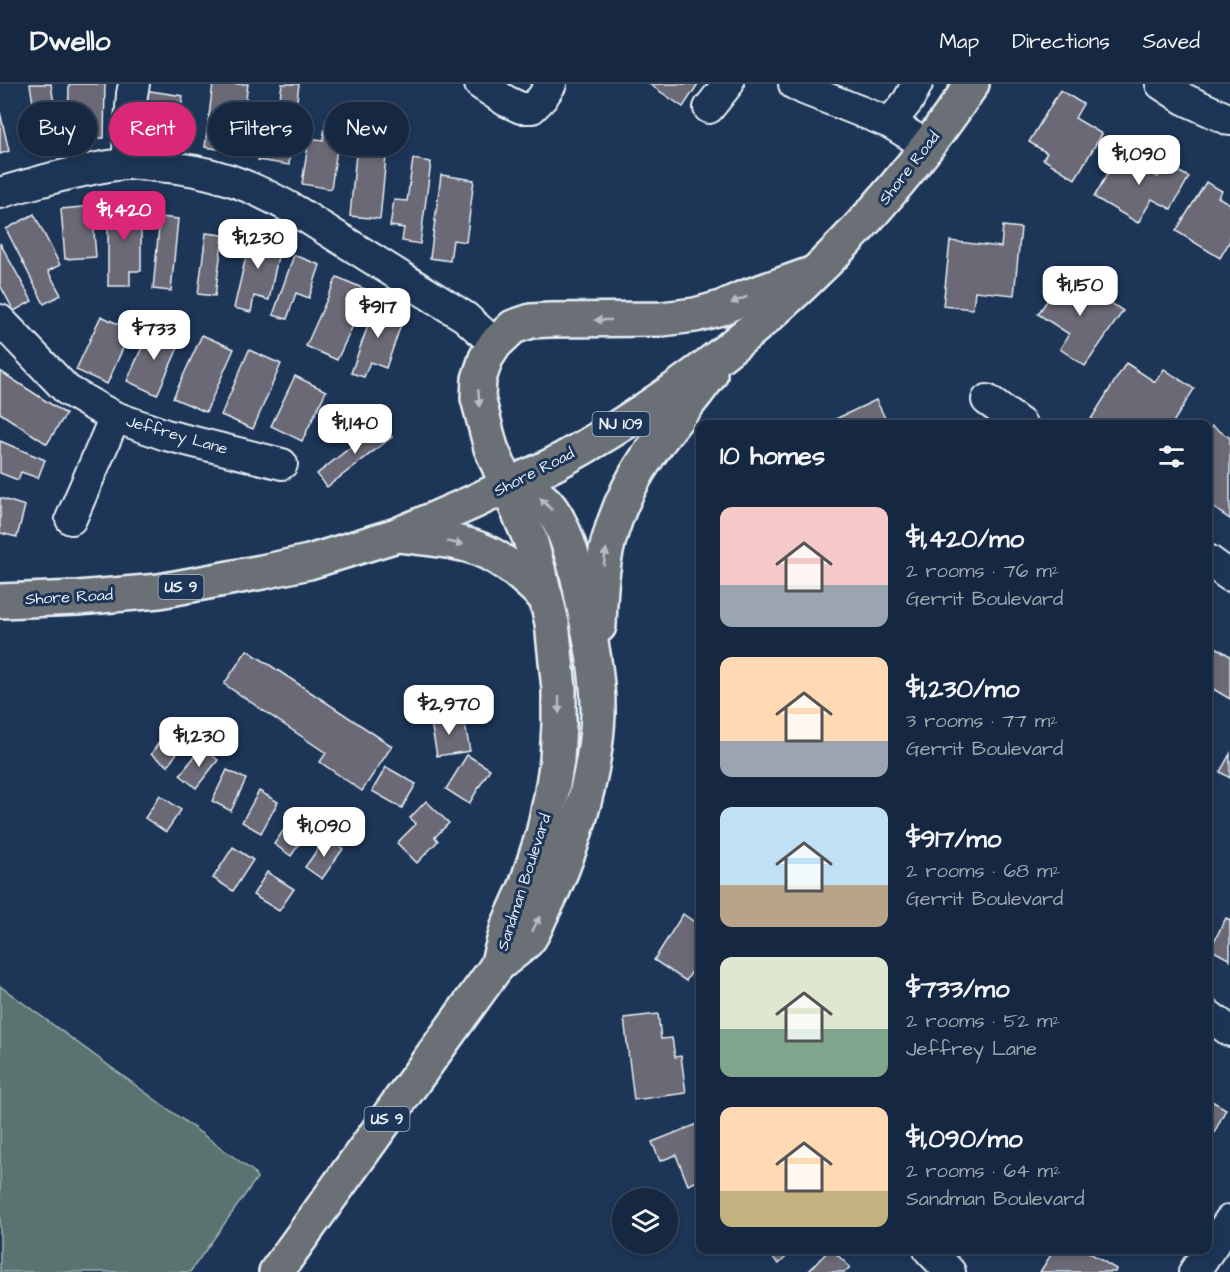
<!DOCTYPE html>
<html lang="en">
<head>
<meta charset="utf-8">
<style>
  :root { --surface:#162841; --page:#23344c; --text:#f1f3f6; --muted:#9ea6b1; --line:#35445a; --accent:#db2777 }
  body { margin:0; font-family:"Architects Daughter",sans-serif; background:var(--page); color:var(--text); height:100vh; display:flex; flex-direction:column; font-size:22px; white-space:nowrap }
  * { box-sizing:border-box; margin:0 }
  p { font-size:20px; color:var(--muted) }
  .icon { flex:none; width:33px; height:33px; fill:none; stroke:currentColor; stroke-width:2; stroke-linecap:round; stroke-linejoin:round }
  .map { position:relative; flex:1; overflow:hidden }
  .side { position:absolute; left:696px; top:336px; width:516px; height:834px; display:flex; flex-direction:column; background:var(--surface); border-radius:12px; box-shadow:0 3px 9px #0003,0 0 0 2px var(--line) }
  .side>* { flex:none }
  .top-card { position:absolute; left:18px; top:18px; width:570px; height:54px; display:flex; gap:12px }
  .tools { position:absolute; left:612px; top:1104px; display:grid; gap:12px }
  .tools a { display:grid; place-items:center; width:66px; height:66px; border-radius:50%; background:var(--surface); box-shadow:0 3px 9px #0003,0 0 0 2px var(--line); font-size:30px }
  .price { position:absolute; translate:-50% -51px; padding:0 14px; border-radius:12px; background:#fff; color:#222; font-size:20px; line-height:39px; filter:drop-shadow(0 2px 3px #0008) }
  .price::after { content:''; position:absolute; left:50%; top:36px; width:18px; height:14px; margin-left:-9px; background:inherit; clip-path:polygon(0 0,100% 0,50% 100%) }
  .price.on { background:var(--accent); color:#fff }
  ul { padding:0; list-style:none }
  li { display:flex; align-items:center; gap:18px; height:150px; padding:0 24px }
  li span { display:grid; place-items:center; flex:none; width:168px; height:120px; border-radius:12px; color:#555 }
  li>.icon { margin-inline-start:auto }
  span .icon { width:72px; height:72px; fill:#fffc; stroke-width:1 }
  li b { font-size:26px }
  h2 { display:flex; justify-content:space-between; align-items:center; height:72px; padding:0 24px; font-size:26px }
  .chip { padding:0 21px; border-radius:27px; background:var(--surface); box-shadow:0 3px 9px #0003,0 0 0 2px var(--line); font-size:21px; line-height:54px }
  .chip.on { background:var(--accent); color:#fff }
  header { display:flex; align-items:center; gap:36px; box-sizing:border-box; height:84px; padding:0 30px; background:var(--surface); border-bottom:2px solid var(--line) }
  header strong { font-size:28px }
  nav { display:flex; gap:33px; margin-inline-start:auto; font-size:21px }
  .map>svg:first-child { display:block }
</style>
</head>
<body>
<header>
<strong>Dwello</strong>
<nav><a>Map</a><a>Directions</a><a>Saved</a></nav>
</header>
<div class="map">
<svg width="1230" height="1188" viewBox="0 0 1230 1188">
  <rect width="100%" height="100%" fill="#1d3557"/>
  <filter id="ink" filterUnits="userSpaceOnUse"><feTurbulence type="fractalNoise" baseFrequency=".0167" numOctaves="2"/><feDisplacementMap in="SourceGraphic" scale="12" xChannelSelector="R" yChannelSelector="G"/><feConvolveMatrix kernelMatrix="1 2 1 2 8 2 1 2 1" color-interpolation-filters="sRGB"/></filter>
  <g filter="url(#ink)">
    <polygon fill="#5a726f" stroke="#a1b2b4" stroke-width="1.5" points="0,902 254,1088 257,1094 190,1188 0,1188"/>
    <g fill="#6b6975" stroke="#e8f1f8" stroke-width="1.5">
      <polygon points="30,0 51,0 60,61 40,64"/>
      <polygon points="69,0 105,0 104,54 68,54"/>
      <polygon points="213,0 248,0 238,68 205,63"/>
      <polygon points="282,0 299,0 289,81 258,76 265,18 279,20"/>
      <polygon points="649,0 698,0 683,23"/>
      <polygon points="144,6 183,12 175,65 137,59"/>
      <polygon points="1060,6 1083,20 1075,34 1102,50 1075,95 1043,75 1047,69 1029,58"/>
      <polygon points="0,28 9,67 0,70"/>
      <polygon points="326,36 341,38 331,105 302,100 309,54 323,56"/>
      <polygon points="368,51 388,52 380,135 350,132 356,70 367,71"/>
      <polygon points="1123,63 1141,73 1136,81 1158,93 1165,80 1189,93 1171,125 1152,115 1138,139 1094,113"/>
      <polygon points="413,75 431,78 420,160 402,157 404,144 390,142 394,116 407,117"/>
      <polygon points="441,91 474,96 466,158 453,156 450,177 430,174"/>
      <polygon points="1206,98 1222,107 1218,113 1230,120 1230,157 1220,174 1176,147"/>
      <polygon points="108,118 141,118 141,187 130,187 130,202 108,202"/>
      <polygon points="92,122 96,173 65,175 61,125"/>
      <polygon points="34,130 60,181 48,187 61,211 44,220 6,145"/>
      <polygon points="160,133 178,135 171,207 153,205"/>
      <polygon points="1003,142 1021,144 1014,211 975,207 973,225 943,222 950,157 1001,163"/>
      <polygon points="252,147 282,153 269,216 254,212 251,228 234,224"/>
      <polygon points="206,149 223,151 215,212 198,210"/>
      <polygon points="0,159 32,217 14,227 0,201"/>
      <polygon points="294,171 320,181 309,214 296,209 287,235 273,231"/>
      <polygon points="1066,189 1123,227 1085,282 1060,265 1069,250 1038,230"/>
      <polygon points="337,193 369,207 337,276 306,262"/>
      <polygon points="377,216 393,222 391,228 404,232 386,284 370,278 364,293 351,289"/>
      <polygon points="101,232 131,246 107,300 76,286"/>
      <polygon points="151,243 181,257 157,311 127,297"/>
      <polygon points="202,251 234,265 206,328 173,314"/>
      <polygon points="249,266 281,280 253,345 221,331"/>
      <polygon points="1126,279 1155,298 1164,285 1194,305 1172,340 1129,340 1123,337 1121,340 1100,340 1091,335"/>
      <polygon points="0,287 66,330 47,360 0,329"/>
      <polygon points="295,292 326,307 302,357 271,342"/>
      <polygon points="876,316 888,340 825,340"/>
      <polygon points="381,339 392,353 327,403 317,390"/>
      <polygon points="1212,342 1230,354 1230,435 1208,420 1208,412 1214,403 1208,398 1208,349"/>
      <polygon points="0,357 45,376 38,394 21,388 18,396 0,389"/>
      <polygon points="0,414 25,422 17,453 0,449"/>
      <polygon points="1208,558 1230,572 1230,615 1208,602"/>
      <polygon points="247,566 392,662 362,707 320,678 326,669 224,600"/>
      <polygon points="452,630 454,642 465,640 470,667 437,672 430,633"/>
      <polygon points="171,641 188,653 168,682 151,670"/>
      <polygon points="202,663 218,676 196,704 180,691"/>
      <polygon points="1230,670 1230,694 1220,688"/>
      <polygon points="467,671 490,685 469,720 446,705"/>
      <polygon points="386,683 416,700 402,724 372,707"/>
      <polygon points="227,686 246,695 231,727 212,717"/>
      <polygon points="259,707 278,718 261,749 242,738"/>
      <polygon points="160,711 181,726 166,748 145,734"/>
      <polygon points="426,717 449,739 435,753 438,757 417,779 397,759 416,740 410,734"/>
      <polygon points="294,731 311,743 291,772 274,760"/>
      <polygon points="327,752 343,765 322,795 305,783"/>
      <polygon points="233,763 253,776 233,807 213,794"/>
      <polygon points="267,788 294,805 279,827 253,811"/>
      <polygon points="683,830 700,842 700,874 686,897 654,876"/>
      <polygon points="1226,834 1230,836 1230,876 1210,865"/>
      <polygon points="658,930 661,955 672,954 675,973 681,972 686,1009 634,1016 624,934"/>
      <polygon points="1208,1015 1226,1025 1208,1061"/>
      <polygon points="700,1039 700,1096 688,1101 676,1071 660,1077 652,1058"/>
      <polygon points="765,1166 793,1166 779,1180"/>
      <polygon points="829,1166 832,1166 850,1183 845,1188 808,1188"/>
      <polygon points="1054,1166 1085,1166 1116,1185 1115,1188 1040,1188"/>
    </g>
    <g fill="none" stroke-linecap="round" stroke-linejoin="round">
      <defs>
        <g id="minor">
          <polyline points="480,0 506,17 521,24 532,24 542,14 551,0"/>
          <polyline points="794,0 806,6 890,39 928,62"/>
          <polyline points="1161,0 1184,15 1230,36"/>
          <polyline points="709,24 728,0"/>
          <polyline points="890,39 908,17 917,0"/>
          <polyline points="127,80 132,10 134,0"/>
          <path d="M0,109c17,-6 35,-10 53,-15 24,-6 48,-12 72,-14 11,-1 22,1 32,2 55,4 92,18 139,45l169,106 30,27"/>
          <polyline points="0,236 67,306 98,324 115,333 166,351 282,380"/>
          <polyline points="987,316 1021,340"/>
          <polyline points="71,435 115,333"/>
          <polyline points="1208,476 1230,492"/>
          <polyline points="1208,931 1230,947"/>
          <polyline points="929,1166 950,1188"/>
          <polyline points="1194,1188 1230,1136"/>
        </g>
        <polyline id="major" points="0,517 78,514 159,507 262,488 309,478 397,451 471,419 507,402"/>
        <g id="highway">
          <path d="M507,402c16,-8 34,-15 49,-23 169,-92 309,-220 416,-379"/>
          <path d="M397,451c24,3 61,5 82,14 26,10 47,30 67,49"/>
          <path d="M599,542c1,-27 2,-56 9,-83 8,-30 22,-61 40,-87 19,-28 42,-53 62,-81"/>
          <polyline points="497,882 508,842 526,802 543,750 551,713 557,676 559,640 559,605 552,539 546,514 530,455 491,364 478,314 479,295 486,274 495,260 513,243 531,237 549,236 662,235 695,231 721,224 743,214 814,189"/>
          <path d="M276,1188l221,-306c10,-9 22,-17 31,-26 6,-7 9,-17 13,-25 30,-57 54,-135 57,-200 1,-39 -8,-79 -16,-117 -5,-28 -18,-83 -41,-100 -9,-7 -23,-9 -34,-12"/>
        </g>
      </defs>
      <use href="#minor" stroke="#e8f1f8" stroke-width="34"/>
      <use href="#major" stroke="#e8f1f8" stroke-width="38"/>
      <use href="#highway" stroke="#e8f1f8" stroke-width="38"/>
      <use href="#minor" stroke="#1d3557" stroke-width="30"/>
      <use href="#major" stroke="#6b7074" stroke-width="33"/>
      <use href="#highway" stroke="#6b7074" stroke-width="33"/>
    </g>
    <defs><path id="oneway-solid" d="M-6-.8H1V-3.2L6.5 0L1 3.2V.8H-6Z" transform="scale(1.5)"/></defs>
    <g fill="#b6bdc3">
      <use href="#oneway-solid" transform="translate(739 216) rotate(158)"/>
      <use href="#oneway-solid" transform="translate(603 236) rotate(180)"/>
      <use href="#oneway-solid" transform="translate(479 314) rotate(85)"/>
      <use href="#oneway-solid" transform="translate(546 420) rotate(-134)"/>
      <use href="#oneway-solid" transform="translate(455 459) rotate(10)"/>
      <use href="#oneway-solid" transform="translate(605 473) rotate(-81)"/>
      <use href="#oneway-solid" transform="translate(559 621) rotate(90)"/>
      <use href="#oneway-solid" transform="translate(536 840) rotate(-63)"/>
    </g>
  </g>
  <g text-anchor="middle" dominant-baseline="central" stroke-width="6" stroke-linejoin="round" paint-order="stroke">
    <g fill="#1d3557" stroke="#abb9c8" stroke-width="1.5">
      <rect x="592.5" y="328" width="57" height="24" rx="4.5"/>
      <rect x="158.5" y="491" width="45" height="24" rx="4.5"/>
      <rect x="364.5" y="1023" width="45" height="24" rx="4.5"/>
    </g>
    <g font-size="15" font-weight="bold" fill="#e8f1f8">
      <text x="621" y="340">NJ 109</text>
      <text x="181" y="503">US 9</text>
      <text x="387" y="1035">US 9</text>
    </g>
    <g font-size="16" fill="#e8f1f8" stroke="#1d3557">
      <text transform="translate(909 84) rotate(-52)">Shore Road</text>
      <text transform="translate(177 351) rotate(16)">Jeffrey Lane</text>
      <text transform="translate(534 388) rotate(-27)">Shore Road</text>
      <text transform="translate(69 513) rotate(-3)">Shore Road</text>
      <text transform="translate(524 798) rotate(-72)">Sandman Boulevard</text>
    </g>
  </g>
</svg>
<div class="tools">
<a><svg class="icon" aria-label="layers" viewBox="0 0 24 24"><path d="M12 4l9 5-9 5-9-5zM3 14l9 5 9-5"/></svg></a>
</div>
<b class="price" style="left:1139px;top:102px">$1,090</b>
<b class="price on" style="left:124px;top:158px">$1,420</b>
<b class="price" style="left:258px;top:186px">$1,230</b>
<b class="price" style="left:1080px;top:233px">$1,150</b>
<b class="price" style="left:378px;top:255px">$917</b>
<b class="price" style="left:154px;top:277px">$733</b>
<b class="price" style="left:355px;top:371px">$1,140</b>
<b class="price" style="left:449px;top:652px">$2,970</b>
<b class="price" style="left:199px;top:684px">$1,230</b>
<b class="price" style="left:324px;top:774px">$1,090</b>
<div class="top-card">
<a class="chip">Buy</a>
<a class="chip on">Rent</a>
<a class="chip">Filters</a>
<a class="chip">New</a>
</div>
<section class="side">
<h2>10 homes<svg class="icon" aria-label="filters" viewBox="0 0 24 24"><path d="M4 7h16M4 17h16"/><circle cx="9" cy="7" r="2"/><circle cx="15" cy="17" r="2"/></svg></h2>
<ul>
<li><span style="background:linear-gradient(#f6c9c9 65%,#9aa5b1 0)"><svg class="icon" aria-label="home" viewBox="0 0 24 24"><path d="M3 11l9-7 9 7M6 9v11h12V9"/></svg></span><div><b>$1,420/mo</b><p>2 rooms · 76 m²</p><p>Gerrit Boulevard</p></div></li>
<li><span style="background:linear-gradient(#ffd9b3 70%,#9aa5b1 0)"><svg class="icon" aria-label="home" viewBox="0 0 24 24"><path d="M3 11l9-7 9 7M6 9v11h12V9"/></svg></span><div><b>$1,230/mo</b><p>3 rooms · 77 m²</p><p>Gerrit Boulevard</p></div></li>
<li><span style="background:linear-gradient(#bfe0f5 65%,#b9a48a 0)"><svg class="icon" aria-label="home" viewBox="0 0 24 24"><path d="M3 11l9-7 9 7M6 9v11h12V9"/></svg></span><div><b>$917/mo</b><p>2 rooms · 68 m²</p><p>Gerrit Boulevard</p></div></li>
<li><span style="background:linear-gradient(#dfe7d0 60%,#7fa58c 0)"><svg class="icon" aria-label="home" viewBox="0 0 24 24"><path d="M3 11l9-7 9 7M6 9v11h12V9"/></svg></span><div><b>$733/mo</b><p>2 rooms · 52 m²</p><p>Jeffrey Lane</p></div></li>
<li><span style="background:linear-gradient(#ffd9b3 70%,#c2b280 0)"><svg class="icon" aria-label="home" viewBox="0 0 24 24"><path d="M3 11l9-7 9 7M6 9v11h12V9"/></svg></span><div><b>$1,090/mo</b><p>2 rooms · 64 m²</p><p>Sandman Boulevard</p></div></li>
</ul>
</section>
</div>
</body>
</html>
